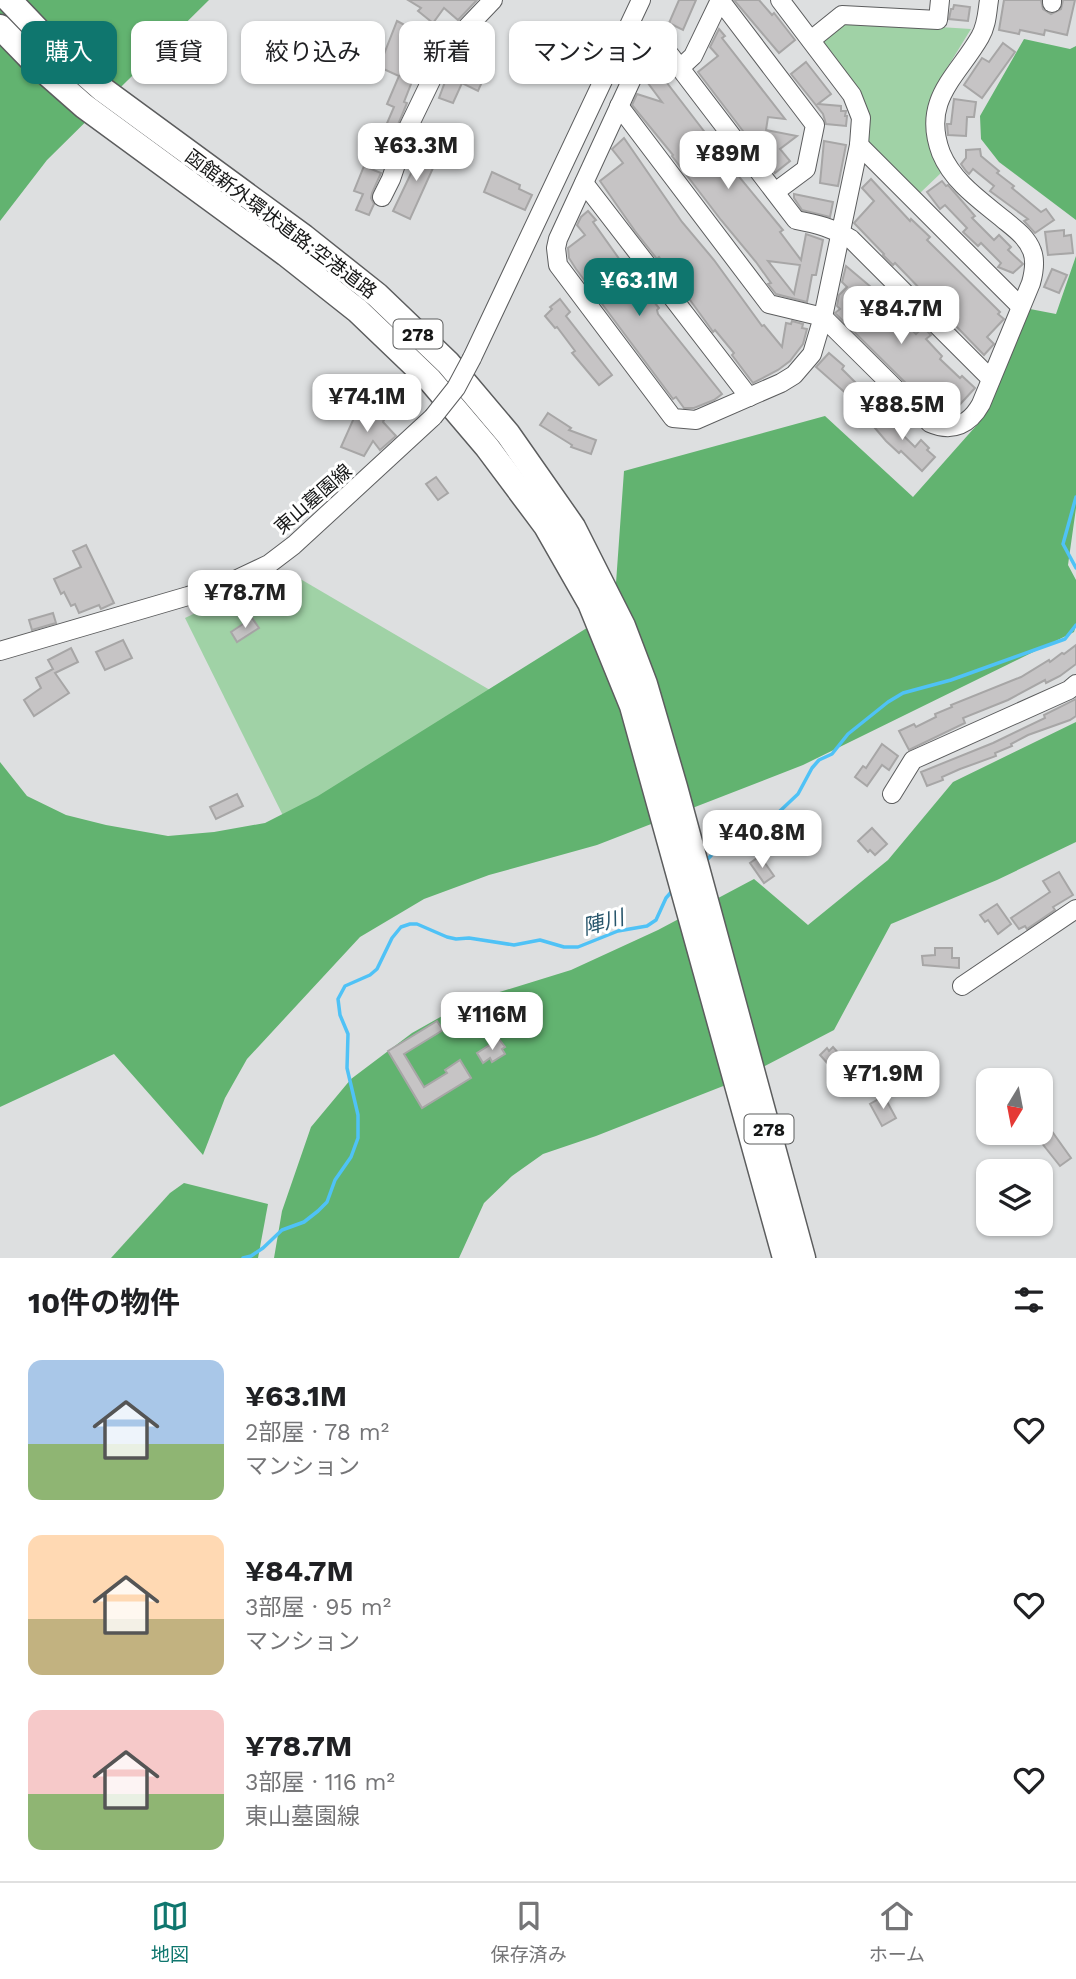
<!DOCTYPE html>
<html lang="ja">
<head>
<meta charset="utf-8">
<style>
  :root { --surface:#fff; --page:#f6f6f6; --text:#202124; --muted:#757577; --line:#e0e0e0; --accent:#0f766e }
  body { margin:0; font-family:"Work Sans","Noto Sans JP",sans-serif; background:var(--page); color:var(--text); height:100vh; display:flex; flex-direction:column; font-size:26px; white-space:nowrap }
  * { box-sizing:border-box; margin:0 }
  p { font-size:23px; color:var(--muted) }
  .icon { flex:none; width:38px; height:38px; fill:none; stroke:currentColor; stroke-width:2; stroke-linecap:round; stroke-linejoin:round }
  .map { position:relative; height:1258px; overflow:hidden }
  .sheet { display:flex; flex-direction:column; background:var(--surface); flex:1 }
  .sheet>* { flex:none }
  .banner { position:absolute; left:21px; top:21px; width:700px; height:63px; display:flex; gap:14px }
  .needle { width:46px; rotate:190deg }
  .tools { position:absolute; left:976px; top:1068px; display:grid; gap:14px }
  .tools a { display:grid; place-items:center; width:77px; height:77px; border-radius:14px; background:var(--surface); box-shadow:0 2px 5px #0004; font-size:35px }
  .price { position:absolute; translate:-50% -60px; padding:0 16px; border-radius:14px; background:#fff; color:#222; font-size:23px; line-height:46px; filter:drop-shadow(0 2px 4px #0008) }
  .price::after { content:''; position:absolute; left:50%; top:42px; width:21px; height:16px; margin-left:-10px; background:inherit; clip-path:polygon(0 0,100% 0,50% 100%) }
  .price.selected { background:var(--accent); color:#fff }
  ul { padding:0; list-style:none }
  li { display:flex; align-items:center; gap:21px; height:175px; padding:0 28px }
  li span { display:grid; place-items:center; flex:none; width:196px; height:140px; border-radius:14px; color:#555 }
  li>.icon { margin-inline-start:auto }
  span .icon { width:84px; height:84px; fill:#fffc; stroke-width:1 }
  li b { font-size:30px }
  h2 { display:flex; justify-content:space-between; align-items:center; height:84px; padding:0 28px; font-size:30px }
  .pill { padding:0 24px; border-radius:14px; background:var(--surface); box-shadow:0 2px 5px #0004; font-size:24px; line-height:63px }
  .pill.selected { background:var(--accent); color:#fff }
  .dock { display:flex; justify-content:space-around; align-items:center; height:98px; border-top:2px solid var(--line); background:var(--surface); font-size:19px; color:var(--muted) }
  .dock a { display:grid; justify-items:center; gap:4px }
  .dock .selected { color:var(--accent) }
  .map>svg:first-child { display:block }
</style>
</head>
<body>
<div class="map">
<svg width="1076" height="1258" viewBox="0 0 1076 1258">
  <rect width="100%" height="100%" fill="#dddfe0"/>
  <g fill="#a0d2a6">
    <polygon points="845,21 971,29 939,81 932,98 942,172 919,194 870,146 823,45 824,37"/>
    <polygon points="285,570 620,766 307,864 185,618"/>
  </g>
  <g fill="#62b370">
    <polygon points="0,0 209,0 47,160 0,221"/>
    <polygon points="1024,39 1070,49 1076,46 1076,220 999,162 981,139 980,116"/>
    <polygon points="1076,256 1076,508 1068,565 1076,580 1076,625 1074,632 803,765 597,845 489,875 424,899 360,937 247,1059 225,1098 203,1155 114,1054 0,1107 0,762 27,796 66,815 106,825 168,836 214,832 265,823 318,796 614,611 624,471 825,416 913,497 983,418 1030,309 1056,314"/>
    <polygon points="1076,722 1076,842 997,880 891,924 834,1030 736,1081 596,1136 543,1154 512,1176 484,1203 459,1258 274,1258 282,1211 311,1127 351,1079 412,1033 467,1002 571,970 658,930 754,879 808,925 888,860 953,782"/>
    <polygon points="184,1183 268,1204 258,1258 111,1258 170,1193"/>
  </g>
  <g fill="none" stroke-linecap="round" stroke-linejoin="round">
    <g stroke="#4fc2f6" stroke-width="3.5">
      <polyline points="1076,497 1063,544 1076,568"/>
      <polyline points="705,862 719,847 763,827 798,794 812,768 819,760 832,754 848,734 888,702 903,693 951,680 1065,639 1076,625"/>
      <polyline points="243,1258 251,1256 263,1248 282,1230 304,1222 318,1211 327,1202 335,1180 351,1157 358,1138 358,1115 347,1068 348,1034 340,1015 338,999 345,986 370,975 377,969 392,938 401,927 410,924 417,924 447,937 456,939 469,938 514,945 540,940 564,947 578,947 618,931 647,926 656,920 666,898 673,890"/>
    </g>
  </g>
  <g fill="#c6c4c5" stroke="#a7a6a6" stroke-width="2" fill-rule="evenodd">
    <polygon points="408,0 477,0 458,20 444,8 433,23 418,11 421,8"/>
    <polygon points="679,0 696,0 683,30 669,23"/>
    <polygon points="734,0 759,0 772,15 774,13 795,40 779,53"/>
    <polygon points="1004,0 1041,0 1043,9 1051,14 1061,9 1063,0 1075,0 1067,35 1045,30 1044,35 1020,30 1019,34 999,30"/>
    <polygon points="954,5 970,7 968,21 949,19 951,9 953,9"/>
    <polygon points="397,21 437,42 423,72 417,69 404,102 407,103 388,149 379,145 380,141 373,138 378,125 385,128 394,107 387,104 399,76 379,67"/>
    <polygon points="719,29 725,36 722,38 785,119 768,117 766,130 797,136 780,149 790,161 775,173 698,72 718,56 710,47"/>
    <polygon points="1003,43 1015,52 982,98 964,85 982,58 989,62"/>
    <path d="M658,62l13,12 -7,5 76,99 43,52 -3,2 21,28 5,-26 17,6 -7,35h-4l-5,27 -31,-8 -8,-10 3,-1 -15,-21 -35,-42 -49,-64 1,-1 -41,-50 5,-11 25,8 -17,-23 4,-10zM768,261l32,4 -6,29z"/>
    <polygon points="806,62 831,94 818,104 841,106 841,111 846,111 845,116 847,116 846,126 826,124 823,114 791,74"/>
    <polygon points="468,64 486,73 478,91 462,83 453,103 439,98 451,66 464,73"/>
    <polygon points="954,99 976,102 974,117 967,117 966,136 948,135 947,124 951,124"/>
    <polygon points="624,138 682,222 714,260 762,326 764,325 782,347 786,323 791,324 792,321 803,324 802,328 807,329 803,344 790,361 778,370 753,383 732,355 734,353 715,330 713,332 711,329 659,257 657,259 635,231 600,181 623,163 612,149"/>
    <polygon points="824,141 846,145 838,186 820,183"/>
    <polygon points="419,147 438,157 410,219 393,211 415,165 412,164"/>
    <polygon points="980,149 981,156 999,171 997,173 1014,186 1012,188 1041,212 1046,209 1054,220 1035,233 1024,221 1028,219 990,191 994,186 973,169 969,174 966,171 961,164 966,158 966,150"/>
    <polygon points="364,166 381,173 372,193 371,198 374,204 369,215 356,210 363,194 354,191"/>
    <polygon points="492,172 520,185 519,189 532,195 525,210 484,192"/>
    <polygon points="871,179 910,221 911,219 930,237 927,240 1000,312 998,314 1004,319 987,337 994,344 984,355 895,263 893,265 883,255 884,254 854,223 874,201 862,188"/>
    <polygon points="942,181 946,186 948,185 975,216 972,218 994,240 999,235 1011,247 1008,250 1023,264 1013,273 998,267 1001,263 981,243 978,246 963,232 967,228 945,205 940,209 927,192"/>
    <polygon points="794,194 833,202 830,217 802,210 794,198"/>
    <polygon points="588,211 596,220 593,222 620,260 659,308 657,310 658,314 722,394 714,400 694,408 684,408 676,397 673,399 576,269 569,258 568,248 585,235 577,225 581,217"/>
    <polygon points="1064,230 1064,236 1071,235 1073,253 1048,255 1045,232"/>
    <polygon points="846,266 890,303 888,305 892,308 891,310 916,334 923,327 931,335 926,339 942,356 940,359 960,378 962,376 975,388 953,412 955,414 947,416 936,413 835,313 840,309 837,306 839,295 847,287 842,282"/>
    <polygon points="1052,269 1067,275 1059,293 1044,287"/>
    <polygon points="560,299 570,312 566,316 612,375 599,385 572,353 575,351 557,327 555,328 545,316 552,309 550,307"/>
    <polygon points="829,353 844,366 842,369 860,387 850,397 816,367"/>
    <polygon points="358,409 384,420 383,422 396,436 380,450 373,441 364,456 341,447"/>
    <polygon points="879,412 915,447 921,440 929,448 927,450 935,457 922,471 901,451 899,453 886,441 869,421"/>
    <polygon points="548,413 571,428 569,430 596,440 591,454 571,447 572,445 540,425"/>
    <polygon points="436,477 448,493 438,500 426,484"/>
    <polygon points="86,545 114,603 101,609 99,605 79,613 75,604 71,606 64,592 61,594 54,579 81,567 73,551"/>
    <polygon points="53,613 56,623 32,630 29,620"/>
    <polygon points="252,618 259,628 237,642 231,632"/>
    <polygon points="123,640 132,658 105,670 96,652"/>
    <polygon points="1076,645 1076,664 1060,676 1046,683 1045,680 1008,700 963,718 965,723 909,750 899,731 914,724 916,727 936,717 935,714 952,707 951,705 1021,677 1049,660 1050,662 1062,653 1064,654"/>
    <polygon points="71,648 78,662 55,673 69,693 34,716 24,700 41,688 36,678 53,669 48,660"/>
    <polygon points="1076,699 1076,716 1070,720 1028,735 1011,744 1012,746 995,753 996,756 960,769 942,777 943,780 927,786 921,772 993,743 1045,718 1044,715"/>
    <polygon points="882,744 898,756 889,770 882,765 867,786 855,777 863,766 866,768"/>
    <polygon points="237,794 243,806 216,819 210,807"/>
    <polygon points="872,828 887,844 875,855 870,850 868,852 858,841"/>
    <polygon points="760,856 774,876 764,883 750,863"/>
    <polygon points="1059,872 1073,895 1053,907 1055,910 1027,929 1025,926 1019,929 1011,918 1050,892 1043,881"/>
    <polygon points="997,904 1011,924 998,934 988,920 985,922 980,915"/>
    <polygon points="935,948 952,948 952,958 959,958 959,968 923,965 922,956 935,955"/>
    <polygon points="437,1021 443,1030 404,1054 424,1087 447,1073 445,1070 460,1060 471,1078 422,1108 388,1051"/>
    <polygon points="499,1039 505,1047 502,1049 505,1054 492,1062 490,1058 483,1063 477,1053"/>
    <polygon points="833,1047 849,1065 838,1075 820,1055 827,1048 829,1051"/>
    <polygon points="884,1096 896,1118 882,1126 870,1104"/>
    <polygon points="1041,1116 1071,1158 1060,1166 1033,1132 1041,1132"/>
  </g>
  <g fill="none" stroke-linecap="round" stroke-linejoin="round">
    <defs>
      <g id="minor">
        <path d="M780,0l72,95 9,23 -2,27 -36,172 -11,37 -18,21 -13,8 -85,37 -23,-2 -115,-153 -2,-17 2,-9 90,-195 22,11 126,165c21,4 37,8 55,19l140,140"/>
        <polyline points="1052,3 1052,0"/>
        <polyline points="811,40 842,15 938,20 940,0"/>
        <polyline points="680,68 693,56 720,0 815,125 806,169 775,192"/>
        <path d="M619,106l150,198 54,13 107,106c23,10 40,1 51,-19l50,-121c3,-11 5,-22 1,-32 -5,-14 -18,-23 -29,-32 -23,-19 -50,-37 -62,-66 -20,-53 16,-76 39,-116 7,-12 7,-24 9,-37"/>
        <polyline points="859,145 1020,306"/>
        <polyline points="584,183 749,397"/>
        <polyline points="382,197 391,179 409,126 440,62 452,43 493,0"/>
        <polyline points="472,358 641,0"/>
        <polyline points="0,651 188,596 231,582 269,564 294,545 433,417"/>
        <polyline points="892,794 913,760 1069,690 1076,684"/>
        <polyline points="962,986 1076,909"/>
      </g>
      <g id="highway">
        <polyline points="9,0 52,45 102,89 304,237 377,295 448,363 508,434 573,527 623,626 645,684 675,787 803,1258"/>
        <polyline points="0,27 34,62 84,106 286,254 358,311 430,380 487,447 546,526 590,603 632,706 785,1258"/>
      </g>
    </defs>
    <use href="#minor" stroke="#5c5d5e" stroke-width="20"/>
    <use href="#highway" stroke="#5c5d5e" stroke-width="27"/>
    <use href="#minor" stroke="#fff" stroke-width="18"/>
    <use href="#highway" stroke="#fff" stroke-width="24"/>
    <defs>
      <polyline id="minor-bridge" points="433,417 456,388 472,358"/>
    </defs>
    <use href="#minor-bridge" stroke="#5c5d5e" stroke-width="20" stroke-linecap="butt"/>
    <use href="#minor-bridge" stroke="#fff" stroke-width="18"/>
  </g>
  <g text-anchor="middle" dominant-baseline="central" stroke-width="6" stroke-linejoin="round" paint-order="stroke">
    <g fill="#fff" stroke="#5b5c5c" stroke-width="2">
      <rect x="393.5" y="319.5" width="49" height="29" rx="5"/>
      <rect x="744.5" y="1114.5" width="49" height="29" rx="5"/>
    </g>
    <g font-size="18" font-weight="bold" fill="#151616">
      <text x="418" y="334">278</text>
      <text x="769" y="1129">278</text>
    </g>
    <g font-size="19" fill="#151616" stroke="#fff">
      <text transform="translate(281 224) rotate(37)">函館新外環状道路;空港道路</text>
      <text transform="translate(313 499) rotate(-41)">東山墓園線</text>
    </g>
    <g font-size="21" font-style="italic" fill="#28566c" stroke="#fff">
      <text transform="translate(603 922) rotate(-15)">陣川</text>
    </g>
  </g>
</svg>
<div class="tools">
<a><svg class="needle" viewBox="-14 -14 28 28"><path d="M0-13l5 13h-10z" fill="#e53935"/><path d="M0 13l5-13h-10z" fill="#757577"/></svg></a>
<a><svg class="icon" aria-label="layers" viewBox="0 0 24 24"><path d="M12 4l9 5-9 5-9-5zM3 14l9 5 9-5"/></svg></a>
</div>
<b class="price" style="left:416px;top:183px">¥63.3M</b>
<b class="price" style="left:728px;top:191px">¥89M</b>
<b class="price selected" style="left:639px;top:318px">¥63.1M</b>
<b class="price" style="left:901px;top:346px">¥84.7M</b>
<b class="price" style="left:367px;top:434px">¥74.1M</b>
<b class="price" style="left:902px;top:442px">¥88.5M</b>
<b class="price" style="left:245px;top:630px">¥78.7M</b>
<b class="price" style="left:762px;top:870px">¥40.8M</b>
<b class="price" style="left:492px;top:1052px">¥116M</b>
<b class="price" style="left:883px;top:1111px">¥71.9M</b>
<div class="banner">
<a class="pill selected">購入</a>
<a class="pill">賃貸</a>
<a class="pill">絞り込み</a>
<a class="pill">新着</a>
<a class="pill">マンション</a>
</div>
</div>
<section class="sheet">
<h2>10件の物件<svg class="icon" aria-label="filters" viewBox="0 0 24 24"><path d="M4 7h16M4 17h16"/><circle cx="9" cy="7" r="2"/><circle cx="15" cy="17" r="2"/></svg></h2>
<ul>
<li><span style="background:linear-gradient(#a9c7e8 60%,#8fb573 0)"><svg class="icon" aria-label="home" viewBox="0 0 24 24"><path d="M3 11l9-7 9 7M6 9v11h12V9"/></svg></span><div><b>¥63.1M</b><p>2部屋 · 78 m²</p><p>マンション</p></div><svg class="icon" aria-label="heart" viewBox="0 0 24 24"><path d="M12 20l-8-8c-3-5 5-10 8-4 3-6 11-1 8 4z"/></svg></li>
<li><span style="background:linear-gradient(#ffd9b3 60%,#c2b280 0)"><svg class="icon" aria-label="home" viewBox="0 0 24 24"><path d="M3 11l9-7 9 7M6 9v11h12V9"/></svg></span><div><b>¥84.7M</b><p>3部屋 · 95 m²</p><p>マンション</p></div><svg class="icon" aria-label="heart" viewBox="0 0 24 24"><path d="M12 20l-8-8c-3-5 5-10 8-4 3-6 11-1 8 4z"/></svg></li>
<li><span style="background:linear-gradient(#f6c9c9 60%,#8fb573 0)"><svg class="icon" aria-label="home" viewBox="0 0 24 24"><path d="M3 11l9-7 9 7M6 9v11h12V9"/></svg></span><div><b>¥78.7M</b><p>3部屋 · 116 m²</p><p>東山墓園線</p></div><svg class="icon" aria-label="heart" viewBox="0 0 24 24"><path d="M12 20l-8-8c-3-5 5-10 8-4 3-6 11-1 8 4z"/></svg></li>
</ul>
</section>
<nav class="dock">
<a class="selected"><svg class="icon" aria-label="map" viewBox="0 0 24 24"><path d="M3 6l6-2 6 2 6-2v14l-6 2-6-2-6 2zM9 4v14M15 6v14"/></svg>地図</a>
<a><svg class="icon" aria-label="saved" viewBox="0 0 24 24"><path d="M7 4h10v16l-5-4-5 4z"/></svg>保存済み</a>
<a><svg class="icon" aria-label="home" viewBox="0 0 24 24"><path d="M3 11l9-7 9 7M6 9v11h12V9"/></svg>ホーム</a>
</nav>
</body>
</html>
